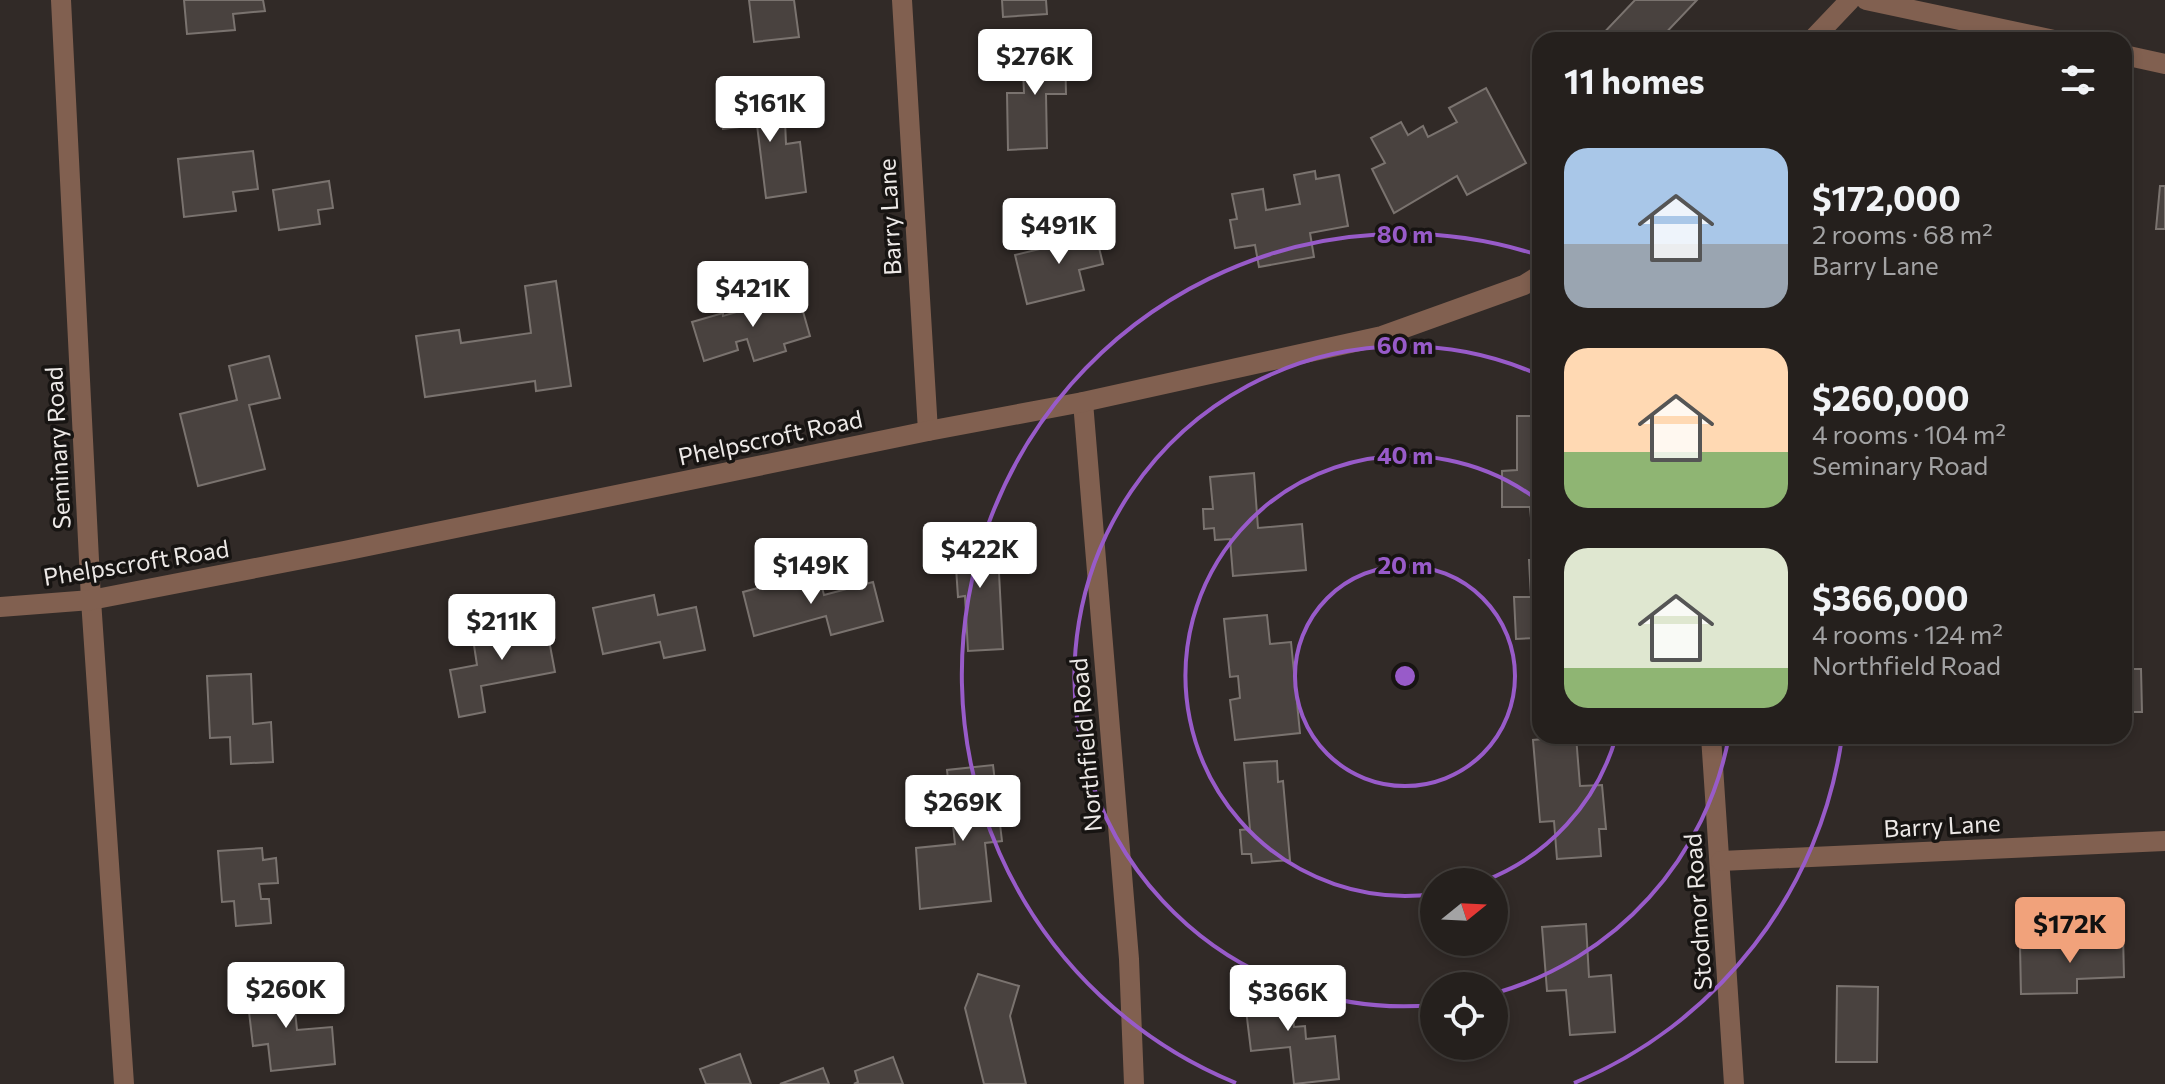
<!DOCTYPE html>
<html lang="en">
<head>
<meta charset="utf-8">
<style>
  :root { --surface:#25201d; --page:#312d2a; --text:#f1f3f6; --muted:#a3a3a4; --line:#423e3b; --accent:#f1a27b }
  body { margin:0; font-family:Commissioner,sans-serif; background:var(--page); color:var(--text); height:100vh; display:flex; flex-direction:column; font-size:30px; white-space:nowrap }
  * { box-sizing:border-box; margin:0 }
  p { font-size:26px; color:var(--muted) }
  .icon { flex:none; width:44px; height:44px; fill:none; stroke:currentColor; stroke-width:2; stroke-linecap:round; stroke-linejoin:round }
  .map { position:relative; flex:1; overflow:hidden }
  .details { position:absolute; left:1532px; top:32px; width:600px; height:712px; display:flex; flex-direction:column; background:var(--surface); border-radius:24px; box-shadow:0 4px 12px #0003,0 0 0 2px var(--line) }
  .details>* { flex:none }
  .needle { width:52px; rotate:72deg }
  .tools { position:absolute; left:1420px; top:868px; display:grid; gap:16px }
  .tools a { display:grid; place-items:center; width:88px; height:88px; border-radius:50%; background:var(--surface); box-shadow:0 4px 12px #0003,0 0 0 2px var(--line); font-size:40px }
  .price { position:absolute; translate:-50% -68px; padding:0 18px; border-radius:8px; background:#fff; color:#222; font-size:26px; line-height:52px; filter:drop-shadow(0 2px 4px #0008) }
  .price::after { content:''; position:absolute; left:50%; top:48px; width:24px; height:18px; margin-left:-12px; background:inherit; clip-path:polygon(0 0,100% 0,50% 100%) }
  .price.current { background:var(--accent); color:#111 }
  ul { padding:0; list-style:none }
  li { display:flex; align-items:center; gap:24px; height:200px; padding:0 32px }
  li span { display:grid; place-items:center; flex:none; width:224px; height:160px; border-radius:24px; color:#555 }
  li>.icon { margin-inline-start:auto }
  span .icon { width:96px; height:96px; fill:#fffc; stroke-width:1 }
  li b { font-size:34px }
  h2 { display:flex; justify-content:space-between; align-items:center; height:96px; padding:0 32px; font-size:34px }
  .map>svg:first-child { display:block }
</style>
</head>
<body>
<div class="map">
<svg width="2165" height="1084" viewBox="0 0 2165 1084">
  <rect width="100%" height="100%" fill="#312a27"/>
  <g fill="#49423f" stroke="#7a736f" stroke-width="2">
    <polygon points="184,0 263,0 265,11 233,14 235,30 187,34"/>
    <polygon points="749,0 794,0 799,37 754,42"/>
    <polygon points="1002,0 1046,0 1047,14 1003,17"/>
    <polygon points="1635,0 1697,0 1659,40 1597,40"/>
    <polygon points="1065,46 1066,94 1046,94 1047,148 1008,150 1007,93 1024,93 1022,47"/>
    <polygon points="1486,88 1526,163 1467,195 1457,176 1394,213 1372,169 1385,163 1371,138 1401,122 1408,135 1423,126 1428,137 1457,122 1449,108"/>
    <polygon points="784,97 786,144 800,142 806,192 766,198 757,125 723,129 720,105"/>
    <polygon points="253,151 258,189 233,192 236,211 184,217 178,159"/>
    <polygon points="1315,171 1316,179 1339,175 1348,226 1310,233 1314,257 1259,267 1255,245 1235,248 1230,220 1237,219 1232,194 1263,189 1266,210 1300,204 1294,175"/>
    <polygon points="329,181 333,208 318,210 320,224 279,230 273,190"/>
    <polygon points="2160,186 2165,186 2165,229 2156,229"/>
    <polygon points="1093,223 1103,264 1079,270 1084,290 1027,304 1015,255 1077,240 1074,227"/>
    <polygon points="556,281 571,386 536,391 535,381 425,397 416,336 459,330 461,343 531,333 525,286"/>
    <polygon points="798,294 810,336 784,344 786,351 754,361 747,339 736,342 738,350 704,361 692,322 723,313 723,316"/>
    <polygon points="269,356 280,398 249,405 265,469 198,486 180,414 237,400 229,366"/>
    <polygon points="1517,416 1540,416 1540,518 1531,518 1530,507 1502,507 1502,471 1517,470"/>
    <polygon points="1254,473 1258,528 1302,524 1306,570 1233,576 1230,539 1215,540 1214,528 1204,529 1203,509 1213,509 1210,477"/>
    <polygon points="997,535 1003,649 968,651 965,596 958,597 954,537"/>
    <polygon points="1529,560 1540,560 1540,670 1537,638 1516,639 1514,597 1531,597"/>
    <polygon points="818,572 824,595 873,582 883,621 831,635 826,616 754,636 743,592"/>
    <polygon points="654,595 658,615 696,607 705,650 664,658 660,642 603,654 593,608"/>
    <polygon points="1267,615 1270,644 1291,642 1300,733 1235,740 1230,700 1240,698 1238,676 1230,677 1224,619"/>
    <polygon points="545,619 555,672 481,686 485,712 459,717 450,670 477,665 472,632"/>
    <polygon points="2124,669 2141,669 2142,712 2124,712"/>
    <polygon points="251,674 253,724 271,722 273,762 231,764 230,737 210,738 207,676"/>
    <polygon points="1576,736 1580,786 1602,785 1606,829 1599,829 1601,856 1557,859 1554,821 1540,822 1533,740"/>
    <polygon points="1833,736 1873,736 1873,742 1833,744"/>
    <polygon points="1277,761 1278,782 1283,781 1290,860 1252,863 1251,854 1242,854 1240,830 1250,829 1244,763"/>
    <polygon points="993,765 1002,841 985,843 991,901 920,909 916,848 955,844 947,770"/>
    <polygon points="262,848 263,860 276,858 278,883 259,884 261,899 269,899 271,923 236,926 234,901 222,902 218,851"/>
    <polygon points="1586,924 1589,977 1611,975 1615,1032 1570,1035 1566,990 1547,991 1542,927"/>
    <polygon points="2103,934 2123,934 2124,977 2077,979 2077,993 2021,994 2020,945 2103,943"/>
    <polygon points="978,974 1019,986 1010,1016 1026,1084 984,1084 965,1008"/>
    <polygon points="1289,980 1294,1027 1305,1026 1306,1039 1335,1036 1339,1079 1294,1084 1290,1047 1251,1051 1243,985"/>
    <polygon points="292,982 297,1030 332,1027 335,1064 271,1071 268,1044 253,1046 246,986"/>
    <polygon points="1837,986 1878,987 1877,1062 1836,1062"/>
    <polygon points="740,1054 751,1084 706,1084 700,1069"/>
    <polygon points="893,1057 903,1084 854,1084 858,1082 855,1071"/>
    <polygon points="823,1068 829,1084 780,1084"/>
  </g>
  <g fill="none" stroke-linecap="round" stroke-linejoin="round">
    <g stroke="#816050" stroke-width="20">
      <polyline points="61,0 91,600 124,1084"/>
      <polyline points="902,0 928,431"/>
      <polyline points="1866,0 2054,40"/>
      <polyline points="1812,40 1850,0"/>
      <polyline points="2124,55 2165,64"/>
      <polyline points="1083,402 1129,959 1134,1084"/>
      <polyline points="0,607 91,600 344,551 928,431 1083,402 1382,336 1524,285 1540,275"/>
      <polyline points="1711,736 1734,1084"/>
      <polyline points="1721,861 2165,841"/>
    </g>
  </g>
  <g fill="none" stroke="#985bc9" stroke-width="4">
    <circle cx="1405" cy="676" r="110"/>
    <path d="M1616 737A220 220 0 0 1 1484 881M1434 894A220 220 0 1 1 1539 501"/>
    <path d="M1729 736A330 330 0 0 1 1496 993M1434 1005A330 330 0 1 1 1539 375"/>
    <path d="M1842 737A441 441 0 0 1 1574 1083M1236 1083A441 441 0 0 1 1538 255"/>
  </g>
  <g text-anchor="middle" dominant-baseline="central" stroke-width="7" stroke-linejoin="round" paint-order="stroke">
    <g font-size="24" fill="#ede9e7" stroke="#171412">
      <text transform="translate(889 217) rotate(-93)">Barry Lane</text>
      <text transform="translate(770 437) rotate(-12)">Phelpscroft Road</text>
      <text transform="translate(57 448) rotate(-93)">Seminary Road</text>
      <text transform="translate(136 562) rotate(-9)">Phelpscroft Road</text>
      <text transform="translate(1085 745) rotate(-95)">Northfield Road</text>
      <text transform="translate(1942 825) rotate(-3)">Barry Lane</text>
      <text transform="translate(1697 912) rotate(-94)">Stodmor Road</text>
    </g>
  </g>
  <circle cx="1405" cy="676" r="12" fill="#985bc9" stroke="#171412" stroke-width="4"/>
  <g font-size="24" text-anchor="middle" font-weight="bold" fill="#985bc9" stroke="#171412" stroke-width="7" stroke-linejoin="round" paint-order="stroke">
    <text x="1405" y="243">80 m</text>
    <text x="1405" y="354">60 m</text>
    <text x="1405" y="464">40 m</text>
    <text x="1405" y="574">20 m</text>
  </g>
</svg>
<div class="tools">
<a><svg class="needle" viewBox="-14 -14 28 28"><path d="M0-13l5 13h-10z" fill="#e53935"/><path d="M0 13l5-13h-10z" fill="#a3a3a4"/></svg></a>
<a><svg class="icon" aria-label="locate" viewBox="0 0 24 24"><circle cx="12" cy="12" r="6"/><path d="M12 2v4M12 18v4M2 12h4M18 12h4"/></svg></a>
</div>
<b class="price" style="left:1035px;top:97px">$276K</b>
<b class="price" style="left:770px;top:144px">$161K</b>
<b class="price" style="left:1059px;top:266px">$491K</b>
<b class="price" style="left:753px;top:329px">$421K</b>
<b class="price" style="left:980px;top:590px">$422K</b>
<b class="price" style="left:811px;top:606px">$149K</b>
<b class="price" style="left:502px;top:662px">$211K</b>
<b class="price" style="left:963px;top:843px">$269K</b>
<b class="price current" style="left:2070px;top:965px">$172K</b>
<b class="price" style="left:286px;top:1030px">$260K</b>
<b class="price" style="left:1288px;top:1033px">$366K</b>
<section class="details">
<h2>11 homes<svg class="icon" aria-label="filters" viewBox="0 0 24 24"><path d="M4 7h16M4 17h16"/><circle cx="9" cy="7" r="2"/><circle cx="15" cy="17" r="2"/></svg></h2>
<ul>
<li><span style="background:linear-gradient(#a9c7e8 60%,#9aa5b1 0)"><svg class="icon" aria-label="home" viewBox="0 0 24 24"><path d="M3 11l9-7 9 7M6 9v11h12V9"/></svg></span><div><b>$172,000</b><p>2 rooms · 68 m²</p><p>Barry Lane</p></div></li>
<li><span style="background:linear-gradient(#ffd9b3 65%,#8fb573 0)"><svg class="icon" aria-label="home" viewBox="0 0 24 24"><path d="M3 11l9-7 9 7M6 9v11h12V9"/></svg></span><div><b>$260,000</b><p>4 rooms · 104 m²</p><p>Seminary Road</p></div></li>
<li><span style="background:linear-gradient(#dfe7d0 75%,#8fb573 0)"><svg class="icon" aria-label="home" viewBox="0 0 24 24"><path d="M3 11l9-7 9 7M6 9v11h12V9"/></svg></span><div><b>$366,000</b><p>4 rooms · 124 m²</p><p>Northfield Road</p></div></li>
</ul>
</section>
</div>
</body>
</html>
